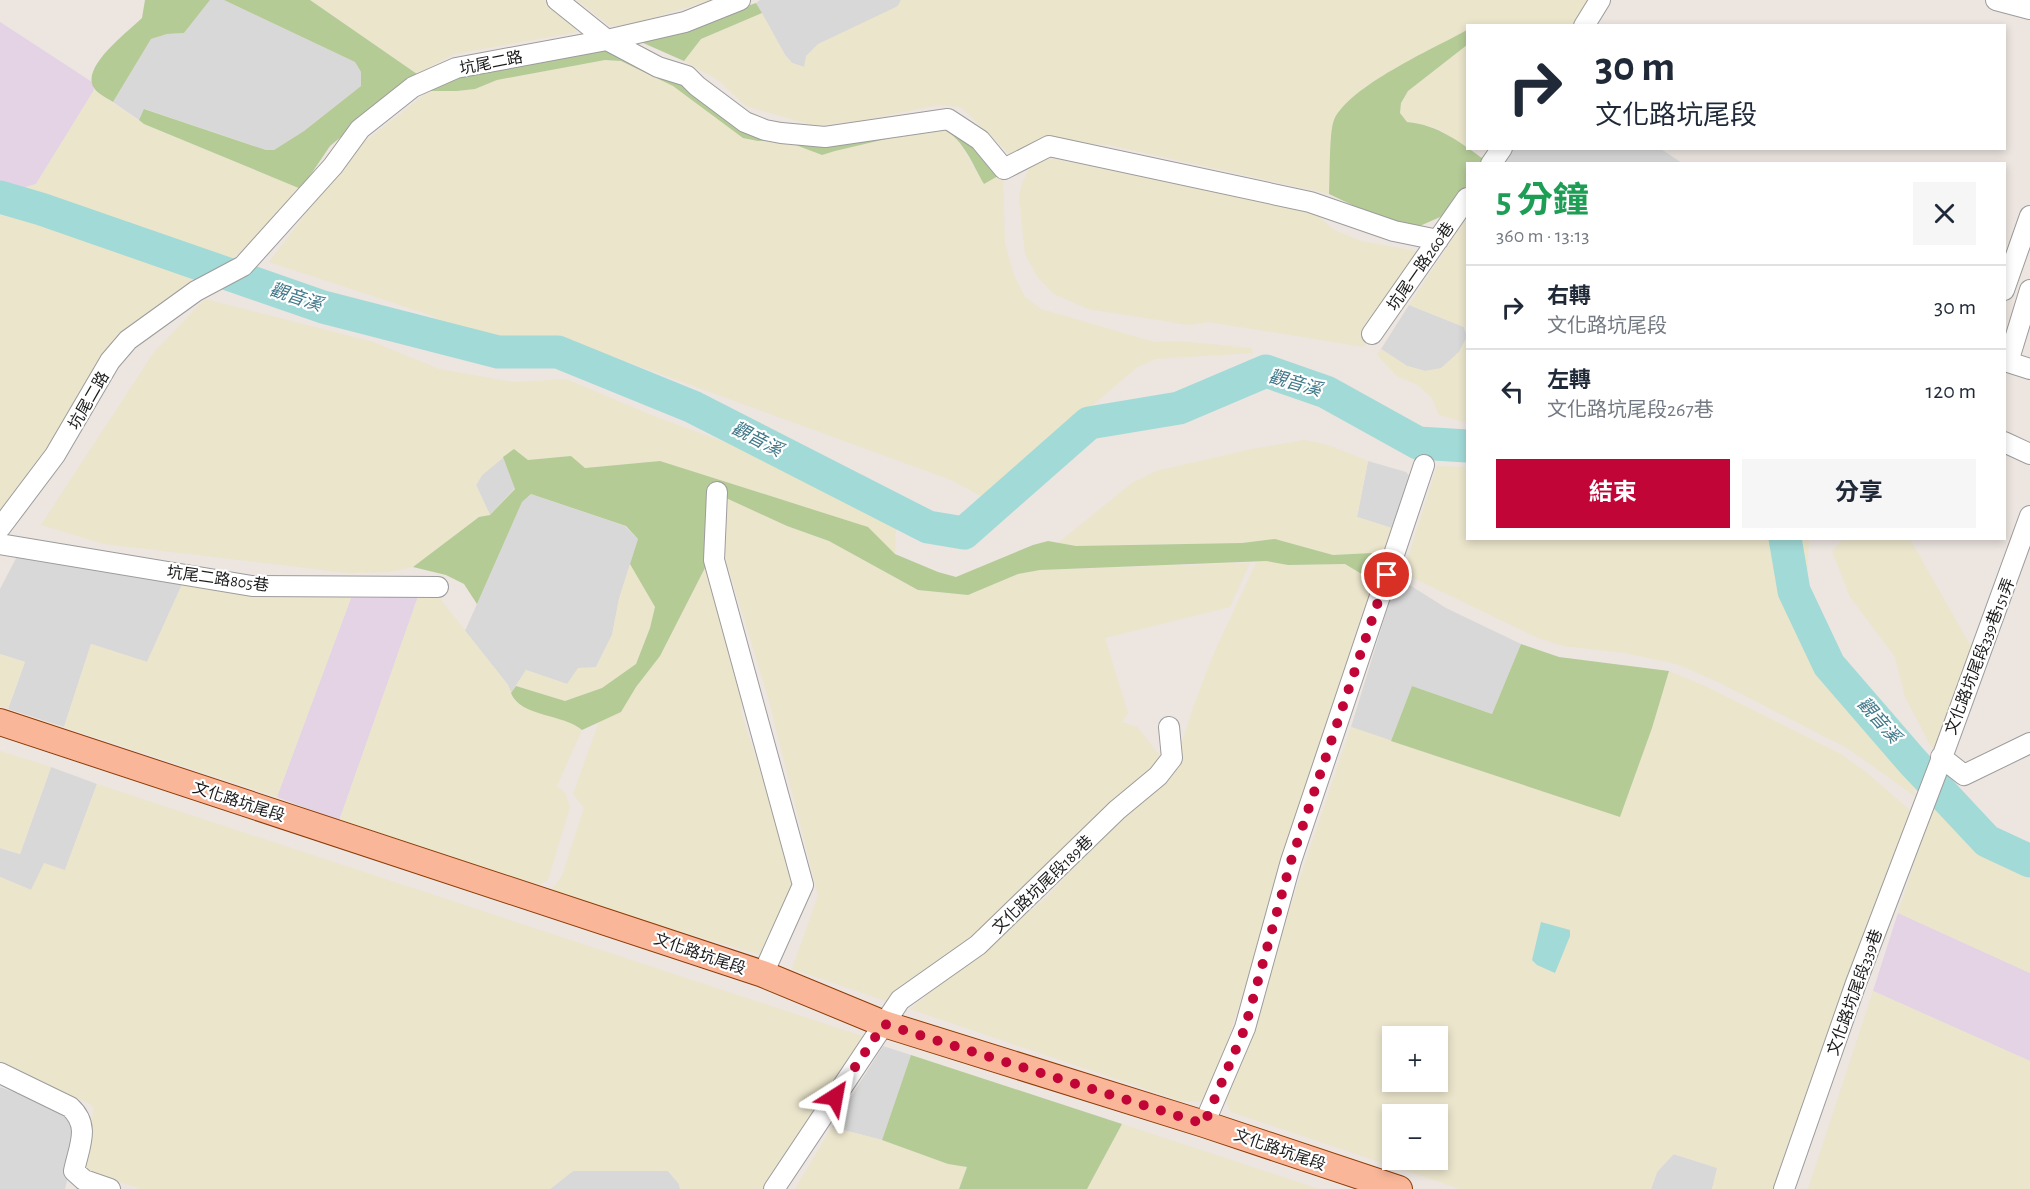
<!DOCTYPE html>
<html lang="zh-TW">
<meta charset="utf-8">
<style>
body{margin:0;font-family:"Alegreya Sans","Noto Sans TC",sans-serif;background:#f6f6f7;color:#1f2937;height:100vh;display:flex;flex-direction:column;font-size:22px;white-space:nowrap}
*{box-sizing:border-box;margin:0}
p{font-size:20px;color:#747a83}
.icon{flex:none;width:33px;height:33px;fill:none;stroke:currentColor;stroke-width:2;stroke-linecap:round;stroke-linejoin:round}
.map{position:relative;flex:1;overflow:hidden}
.side{position:absolute;left:1466px;top:162px;width:540px;height:378px;display:flex;flex-direction:column;background:#fff;border-radius:0px;box-shadow:0 3px 9px #0003}
.side>*{flex:none}
.banner{position:absolute;left:1466px;top:24px;width:540px;height:126px;border-radius:0px;box-shadow:0 3px 9px #0003;background:#fff;color:#1f2937;overflow:hidden}
.buttons{position:absolute;left:1382px;top:1026px;display:grid;gap:12px}
.buttons a{display:grid;place-items:center;width:66px;height:66px;border-radius:0px;background:#fff;box-shadow:0 3px 9px #0003;font-size:30px}
.pin{position:absolute;display:grid;place-items:center;width:51px;height:51px;color:#fff;margin:-26px;border:3px solid #fff;border-radius:50%;box-shadow:0 2px 6px #0007}
.me{position:absolute;width:66px;margin:-33px;rotate:34deg;stroke-linejoin:round;filter:drop-shadow(0 0 4px #0008)}
.turn{display:flex;align-items:center;gap:21px;height:126px;padding:0 30px;font-size:27px}
.turn .icon{width:78px;height:78px;stroke-width:2.5}
.turn b{display:block;font-size:42px;line-height:51px}
.round{display:grid;place-items:center;flex:none;width:63px;height:63px;border-radius:0px;background:#f6f6f7}
.overview{display:flex;align-items:center;justify-content:space-between;height:102px;padding:0 30px}
h1{font-size:36px;font-weight:700;line-height:45px;color:#1e9e55}
.action{display:flex;gap:12px;margin-top:auto;padding:12px 30px}
.action a{flex:1;height:69px;border-radius:0px;background:#c10537;color:#fff;font-size:24px;font-weight:700;line-height:69px;text-align:center}
.action a+a{background:#f6f6f7;color:#1f2937}
ul{padding:0;list-style:none}
li{display:flex;align-items:center;gap:18px;height:84px;padding:0 30px;border-top:2px solid #e0e1e3}
li div{flex:1}
li b{display:block;font-size:22px}
li em{font-style:normal}
.map>svg:first-child{display:block}
.residential{fill:#d9d8d8}
.industrial{fill:#e4d2e5}
.farmland{fill:#ebe5cc;fill-rule:evenodd}
.forest{fill:#b4cb96}
.water{fill:#a1dad7}
.lines{fill:none;stroke-linecap:round;stroke-linejoin:round}
.river{stroke:#a1dad7;stroke-width:33}
.minor-casing{stroke:#9c9c9c;stroke-width:22}
.major-casing{stroke:#8e3b04;stroke-width:28}
.minor{stroke:#fff;stroke-width:20}
.major{stroke:#f9b699;stroke-width:26}
.route{stroke:#c10537;stroke-width:10;stroke-dasharray:0 18}
.labels{text-anchor:middle;stroke-width:4.5;stroke-linejoin:round;paint-order:stroke}
.street-label{font-size:16px;fill:#1b1b1b;stroke:#fff}
.water-label{font-size:18px;font-style:italic;fill:#3f7889;stroke:#fff}
</style>
<div class="map">
<svg width="2030" height="1189" viewBox="0 0 2030 1189">
<rect width="100%" height="100%" fill="#ece5e0"/>
<path class="residential" d="M210,0H224L355,62L361,72V86L304,131L274,150H266L145,109L139,120L113,102L151,39L167,34L184,33Z
M760,0H901L898,6L804,67L792,63L785,55L756,3Z
M1514,148L1661,149L1682,163H1503Z
M1409,305L1464,327L1467,337L1459,352L1441,369L1425,371L1407,366L1381,349Z
M503,457L515,488L490,515L476,485L482,475Z
M1368,461L1406,472L1413,481L1395,529L1357,517Z
M531,494L625,526L638,539L619,599L612,635L596,667L567,684L526,670L511,693L508,685L465,631L522,502Z
M24,543L184,580L147,662L91,644L64,727L8,709L25,662L0,654V589Z
M1397,577L1446,608L1521,644L1492,714L1412,686L1391,741L1351,727Z
M51,767L97,784L65,870L31,890L0,877V848L20,854Z
M883,1046L911,1055L882,1140L832,1127Z
M0,1087L73,1114L79,1130L65,1189H0Z
M1673,1154L1718,1168L1712,1189H1651L1657,1172Z
M573,1171H668L679,1184L680,1189H550Z"/>
<path class="industrial" d="M0,22L92,82L94,90L36,184L20,189L0,185Z
M420,591L339,821L277,797L351,598H379Z
M1898,913L2030,973V1061L1873,991Z"/>
<path class="farmland" d="M310,0H544L571,20L577,32L454,54L417,74Z
M577,0H712L631,24L610,26Z
M901,0H1596L1578,25L1467,26V30L1366,86L1333,121L1329,194L1109,145L1064,142L1009,154L961,107L938,105L865,120L815,126L746,106L718,80L684,61L701,39L762,13L785,55L792,63L804,67L806,56L818,44L898,6Z
M1467,45V148L1440,130L1419,123L1407,122L1400,113L1401,103L1408,91Z
M605,60L621,61L673,86L694,100L821,155L835,151L937,127L946,130L957,139L984,184L998,176L1003,181L1005,244L1014,275L1025,297L1041,309L1154,342L1176,341L1251,348L1253,353L1155,359L1136,368L1009,477L1006,493L992,502L951,480L573,342L527,341L469,332L424,313L269,262L326,187L363,143L429,91H457L475,89L497,80Z
M94,90L144,124L301,189L246,248L226,265L20,189L36,184Z
M1049,158L1312,210L1334,230L1361,241L1426,253L1364,347L1209,322L1189,325L1088,309L1054,294L1038,278L1025,254L1019,197L1022,183L1031,165Z
M0,215L61,229L197,280L140,330L0,521Z
M1467,217V423L1439,415L1432,398L1418,385L1397,376L1377,355L1381,349L1407,366L1425,371L1441,368L1459,352L1467,337L1464,327L1409,305Z
M205,299L373,342L439,369L513,382L566,379L656,417L875,497L891,513L896,528L895,554L885,545L844,520L660,461L585,468L571,456L527,460L514,449L482,475L476,485L490,515L479,517L413,567L390,572L348,573L104,544L41,525L154,352Z
M1304,440L1328,445L1368,461L1357,517L1395,529L1383,557L1372,553L1333,555L1275,539L1242,543L1076,546L1058,543L1132,483L1156,471L1252,449Z
M1437,466L1467,467V538L1809,539L1807,583L1816,617L1854,675L1910,779L1916,797L1847,748L1718,682L1677,664L1625,653L1564,646L1538,638L1403,573Z
M726,497L787,526L829,541L918,590L968,595L1018,574L1040,570L1250,563L1230,607L1105,638L1128,713L1122,722L1137,727L1165,762L980,934L889,1002L792,969L818,896L768,697L723,551Z
M1843,539H1910L1973,650L1933,750L1905,697L1895,657L1850,597L1832,551Z
M709,560L744,682L741,712L795,878L772,958L549,893L562,876L584,808L573,794L599,722L621,712Z
M1266,561L1288,565L1345,564L1380,585L1207,1102L1181,1101L910,1009L1047,897L1121,815L1164,785L1171,775L1195,702L1214,653L1256,563Z
M630,564L655,607L650,628L636,664L602,688L565,701L516,686L526,670L567,684L578,668L596,667L612,635L619,599Z
M184,580L351,598L277,797L64,727L91,644L147,662Z
M420,591H434L508,685L514,699L521,706L574,723L582,730L557,786L565,793L570,807L548,880L539,885L339,821Z
M0,654L25,662L8,709L0,706Z
M1669,671L1707,687L1839,753L1866,772L1912,812L1788,1189H1712L1717,1168L1674,1154L1657,1172L1651,1189H1460L1231,1112L1225,1099L1351,727L1620,817L1652,728ZM1392,1036H1437V1082H1392ZM1392,1114H1437V1160H1392Z
M0,751L51,767L20,854L0,848Z
M97,784L868,1038L778,1189H680L679,1184L668,1171H573L550,1189H141L90,1172L82,1165L94,1108L89,1103L0,1071V877L31,890L44,863L65,870Z
M1935,796L2006,864L2030,879V973L1898,913Z
M1873,991L2030,1061V1189H1808Z
M1122,1124L1319,1189H1087Z
M832,1127L882,1140L948,1164L967,1167L959,1189H795Z"/>
<path class="forest" d="M145,0H210L184,33L167,34L151,39L113,102C107,98 98,94 94,88C80,67 129,31 142,18Z
M224,0H310L417,74L330,146L301,189L144,124L139,120L144,109L266,150H274L304,131L361,86V72L355,62Z
M756,3L762,13L701,39L684,61L641,42Z
M1467,30V45L1408,91L1401,103L1400,113L1407,122C1439,125 1459,142 1485,160L1482,163L1467,164V185L1447,214L1422,225L1403,229L1329,194C1330,179 1329,131 1334,120C1349,86 1433,49 1467,30Z
M613,46L710,99L750,127L826,138L955,123L998,176L984,184C972,164 962,134 937,127L835,151L822,155L780,139L758,141L743,138L673,86L621,61L605,60L497,80L475,89L457,91H429L456,75Z
M514,449L528,460L571,456L585,468L660,461L868,527L895,554L938,572L956,577L1033,545L1048,541L1076,546L1242,543L1275,539L1333,555L1372,553L1383,557L1380,585L1345,564L1288,565L1266,561L1040,570L1018,574L968,595L918,590L829,541L787,526L726,498L709,560L660,656L636,687L621,712L582,730C564,714 520,717 511,693L516,686L565,701L602,688L636,664L650,628L655,607L630,564L638,539L626,526L531,494L522,502L477,604L464,584L446,575L413,567L479,517L490,515L515,489L503,457Z
M1521,644L1559,657L1669,671L1652,728L1620,817L1391,741L1412,686L1492,714Z
M911,1055L1122,1124L1087,1189H959L967,1167L948,1164L882,1140Z"/>
<path class="water" d="M1541,922L1570,930V936L1555,973L1537,965L1532,960Z"/>
<g class="lines">
<path class="river" d="M0,197L41,209L323,307L498,352H558L693,407L928,527L964,533L1089,423L1179,408L1266,371L1326,392L1418,443L1467,446
M1785,538L1794,591L1829,665L1912,761L1987,841L2030,861"/>
<defs>
<path id="minor" d="M557,0L607,40L658,67L687,76L697,86L745,122L765,130L781,133L825,137L948,119L980,140L1004,169L1049,146L1310,202L1394,231L1438,240
M1996,0L2030,9
M1584,26L1600,0
M1491,164L1502,148
M2004,290L2030,216
M2030,290L2008,362L2030,369
M1372,334L1467,198
M2004,442L2030,454
M717,492L714,560L803,885L763,974
M0,528L55,455L110,361L128,340L196,291L243,266L333,166L360,129L413,87L456,68L607,40L685,22L740,0
M0,544L252,586L438,587
M1941,757L1964,775L2030,743
M0,1073L70,1107C91,1126 79,1146 74,1171L84,1180L110,1189
M1204,1124L1245,1028L1291,861L1424,465
M774,1189L900,1000L978,945L1117,810L1158,776L1172,758L1169,727
M1784,1189L1856,983L1940,763L2030,516"/>
<path id="major" d="M0,722L763,974L884,1024L1204,1124L1399,1189"/>
</defs>
<use href="#minor" class="minor-casing"/>
<use href="#major" class="major-casing"/>
<use href="#minor" class="minor"/>
<use href="#major" class="major"/>
</g>
<g class="lines">
<path class="route" d="M835,1097L884,1024L1204,1124L1245,1028L1291,861L1387,575"/>
</g>
<g class="labels">
<g class="street-label">
<text transform="translate(491 62) rotate(-11)" y="6">坑尾二路</text>
<text transform="translate(1420 266) rotate(-55)" y="6">坑尾一路260巷</text>
<text transform="translate(88 400) rotate(-60)" y="6">坑尾二路</text>
<text transform="translate(218 578) rotate(8)" y="6">坑尾二路805巷</text>
<text transform="translate(1979 656) rotate(-69)" y="6">文化路坑尾段339巷151弄</text>
<text transform="translate(239 801) rotate(18)" y="6">文化路坑尾段</text>
<text transform="translate(1042 884) rotate(-44)" y="6">文化路坑尾段189巷</text>
<text transform="translate(700 953) rotate(19)" y="6">文化路坑尾段</text>
<text transform="translate(1854 992) rotate(-70)" y="6">文化路坑尾段339巷</text>
<text transform="translate(1280 1149) rotate(19)" y="6">文化路坑尾段</text>
</g>
<g class="water-label">
<text transform="translate(296 297) rotate(18)" y="6">觀音溪</text>
<text transform="translate(1295 383) rotate(16)" y="6">觀音溪</text>
<text transform="translate(757 439) rotate(27)" y="6">觀音溪</text>
<text transform="translate(1879 720) rotate(48)" y="6">觀音溪</text>
</g>
</g>
</svg>
<div class="buttons">
<a>+</a>
<a>−</a>
</div>
<div class="pin" style="left:1387px;top:575px;background:#d93025"><svg class="icon" aria-label="arrive" viewBox="0 0 24 24"><path d="M6 21V4h12l-3 4 3 4H6"/></svg></div>
<svg class="me" style="left:835px;top:1097px" viewBox="-20 -20 40 40"><path d="M0-17L14 15 0 8-14 15z" fill="#c10537" stroke="#fff" stroke-width="4"/></svg>
<div class="banner">
<div class="turn"><svg class="icon" aria-label="right" viewBox="0 0 24 24"><path d="M7 20v-9h11M14 6l5 5-5 5"/></svg><div><b>30 m</b>文化路坑尾段</div></div>
</div>
<section class="side">
<div class="overview"><div><h1>5 分鐘</h1><p>360 m · 13:13</p></div><a class="round"><svg class="icon" aria-label="close" viewBox="0 0 24 24"><path d="M6 6l12 12M18 6L6 18"/></svg></a></div>
<ul>
<li><svg class="icon" aria-label="right" viewBox="0 0 24 24"><path d="M7 20v-9h11M14 6l5 5-5 5"/></svg><div><b>右轉</b><p>文化路坑尾段</p></div><em>30 m</em></li>
<li><svg class="icon" aria-label="left" viewBox="0 0 24 24"><path d="M17 20v-9H6M10 6l-5 5 5 5"/></svg><div><b>左轉</b><p>文化路坑尾段267巷</p></div><em>120 m</em></li>
</ul>
<div class="action"><a>結束</a><a>分享</a></div>
</section>
</div>
